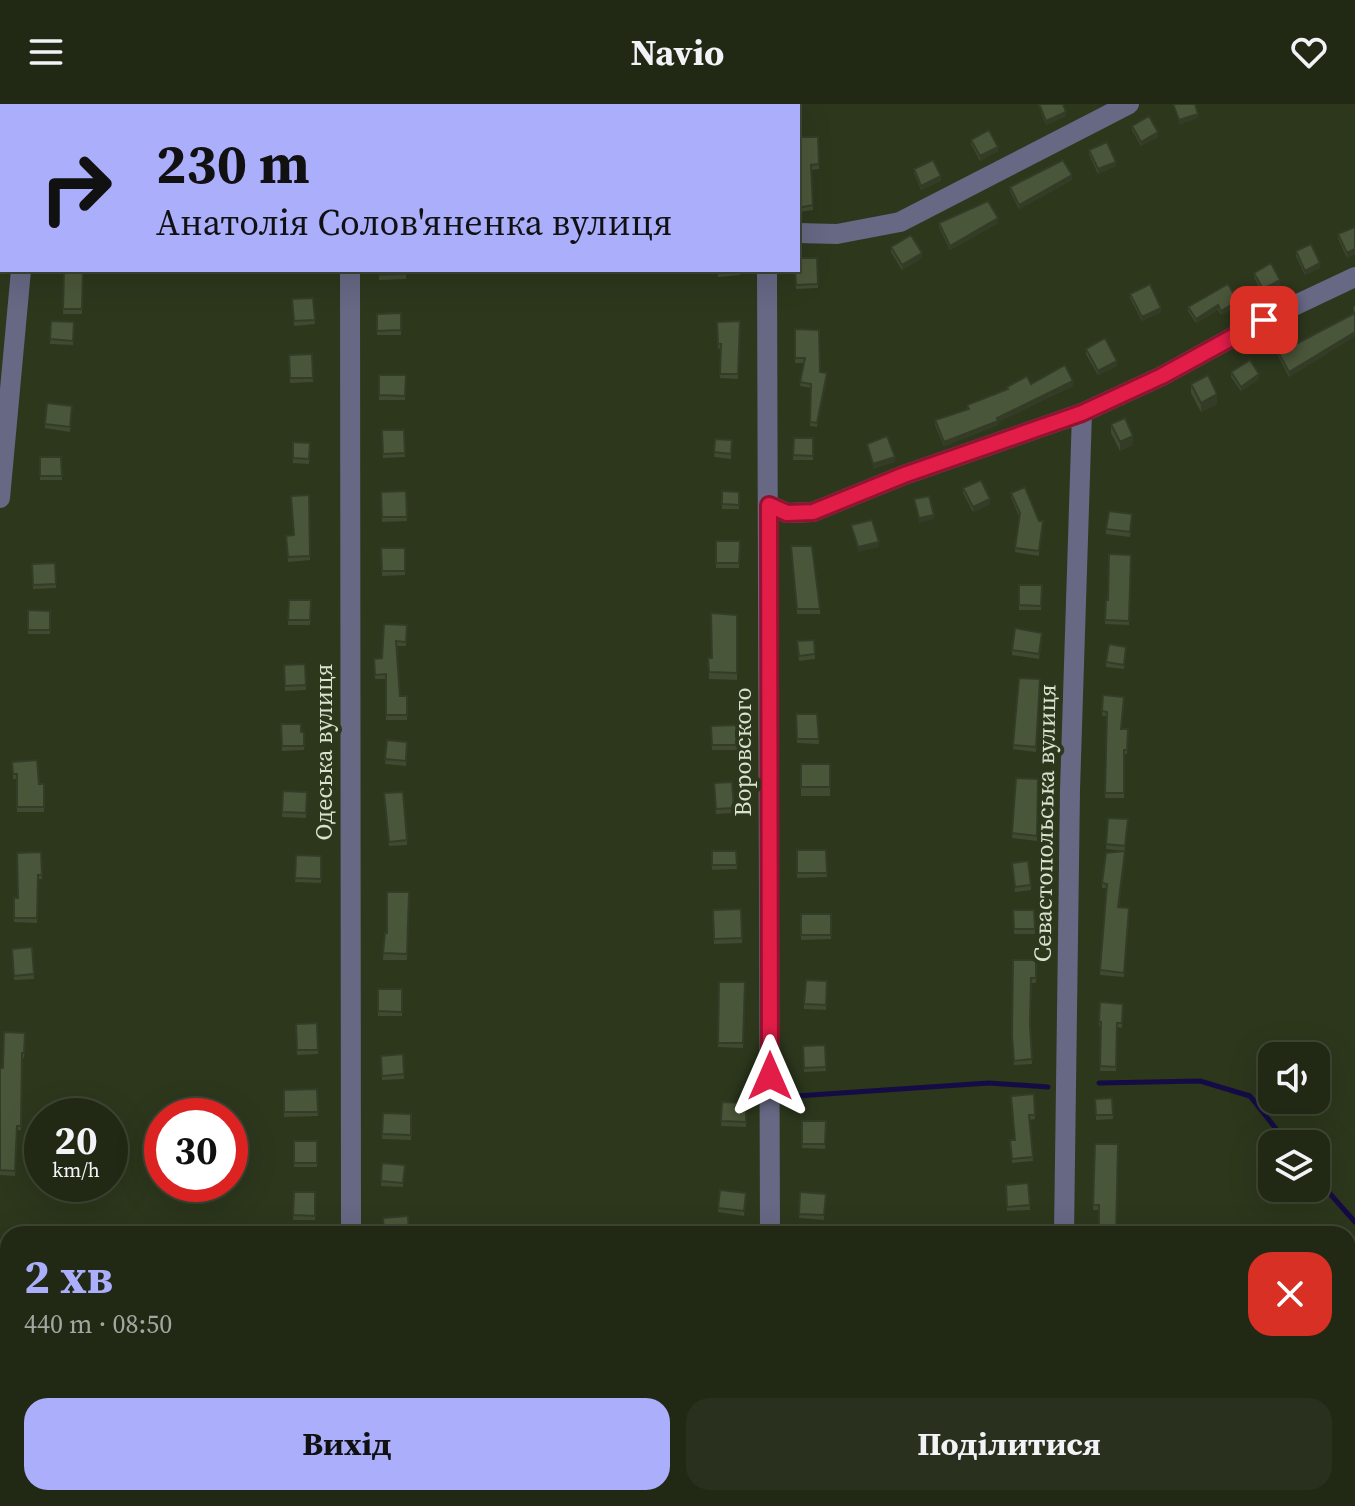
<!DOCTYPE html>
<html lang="uk">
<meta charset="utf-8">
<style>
body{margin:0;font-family:"Source Serif 4",serif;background:#29311e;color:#f1f3f6;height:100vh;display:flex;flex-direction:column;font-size:30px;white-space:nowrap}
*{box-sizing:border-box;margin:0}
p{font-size:26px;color:#a2a6a0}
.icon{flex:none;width:44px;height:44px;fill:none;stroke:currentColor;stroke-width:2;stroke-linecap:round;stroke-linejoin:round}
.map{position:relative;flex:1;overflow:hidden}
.sheet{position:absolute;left:0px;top:1122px;width:1356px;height:280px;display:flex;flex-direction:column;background:#212915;border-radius:24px 24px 0 0;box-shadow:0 8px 32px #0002,0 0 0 2px #3e4534}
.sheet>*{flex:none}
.banner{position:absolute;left:0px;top:0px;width:800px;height:168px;box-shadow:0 8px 32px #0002,0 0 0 2px #3e4534;background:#abaffb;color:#111;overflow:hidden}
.controls{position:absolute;left:1258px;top:938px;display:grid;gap:16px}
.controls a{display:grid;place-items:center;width:72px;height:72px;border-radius:16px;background:#212915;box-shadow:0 8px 32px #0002,0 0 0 2px #3e4534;font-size:40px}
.speed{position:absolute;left:24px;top:994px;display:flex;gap:16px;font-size:40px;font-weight:700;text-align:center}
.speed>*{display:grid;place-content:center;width:104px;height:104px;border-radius:50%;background:#212915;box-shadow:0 8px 32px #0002,0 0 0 2px #3e4534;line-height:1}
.speed small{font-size:20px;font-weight:400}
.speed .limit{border:12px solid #d22;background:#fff;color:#111}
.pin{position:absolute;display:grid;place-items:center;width:68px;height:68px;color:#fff;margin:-34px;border-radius:16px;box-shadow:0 4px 12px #0006}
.me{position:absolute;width:88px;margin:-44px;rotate:0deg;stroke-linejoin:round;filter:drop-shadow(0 0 6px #0008)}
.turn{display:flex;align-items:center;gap:28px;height:168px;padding:0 24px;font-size:36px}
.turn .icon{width:104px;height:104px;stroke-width:2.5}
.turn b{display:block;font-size:56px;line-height:68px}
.round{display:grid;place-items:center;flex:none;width:84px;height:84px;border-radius:24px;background:#29311e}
.overview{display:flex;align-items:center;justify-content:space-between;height:136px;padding:0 24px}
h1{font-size:48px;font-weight:700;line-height:60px;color:#abaffb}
.button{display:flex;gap:16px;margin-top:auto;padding:16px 24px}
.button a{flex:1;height:92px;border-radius:24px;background:#abaffb;color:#111;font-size:32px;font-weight:700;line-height:92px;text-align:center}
.button a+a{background:#29311e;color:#f1f3f6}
header{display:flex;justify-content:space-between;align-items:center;height:104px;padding:0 24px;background:#212915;font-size:36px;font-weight:700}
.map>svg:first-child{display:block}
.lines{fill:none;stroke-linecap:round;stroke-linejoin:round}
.stream{stroke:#150c45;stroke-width:5}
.minor{stroke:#666884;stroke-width:20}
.wall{fill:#404a31}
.shaded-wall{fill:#343c28}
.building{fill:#4a5639;stroke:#343c28;stroke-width:2}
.route-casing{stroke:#92132f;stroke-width:20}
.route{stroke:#e11d48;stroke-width:14}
.labels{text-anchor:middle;stroke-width:8;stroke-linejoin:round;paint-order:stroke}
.street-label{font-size:24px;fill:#dae1d0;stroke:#2c371c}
</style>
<header><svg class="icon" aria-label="menu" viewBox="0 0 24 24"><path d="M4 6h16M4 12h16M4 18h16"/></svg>Navio<svg class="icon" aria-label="heart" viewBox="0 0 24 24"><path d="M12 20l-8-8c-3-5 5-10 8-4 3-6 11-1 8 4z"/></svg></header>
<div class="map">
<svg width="1355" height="1402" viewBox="0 0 1355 1402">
<rect width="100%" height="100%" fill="#2c371c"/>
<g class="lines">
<path class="stream" d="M1099,979L1200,977L1250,992L1288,1040
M796,992L989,979L1048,983
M1316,1074L1355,1118"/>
<path class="minor" d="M754,0V2
M302,2L383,0
M0,8H2
M798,129L837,130L900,118L1129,0
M350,166L351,1130
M767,166L770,1130
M0,394L21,166
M769,401L787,409L813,408L904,371L1082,309L1162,272L1264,216L1355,173
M1064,1130L1070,686L1082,309
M1348,1370L1355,1367
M351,1394V1402
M771,1394V1402
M1061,1402V1394
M1298,1402L1308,1394"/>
</g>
<path class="wall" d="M1038,0H1063L1066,12L1046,21Z
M1132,22L1158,33L1141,42L1132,26Z
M798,33H818L819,65L811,66L813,106L798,108Z
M971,36L998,47L980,57L971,40Z
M1089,46L1116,62L1098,70L1089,50Z
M914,65L941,77L921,86L914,69Z
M1072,76L1019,105L1010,87V83Z
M939,119H998L950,146L939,123Z
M1355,123V150L1347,154L1338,134V130Z
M891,143L922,154L902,166L891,148Z
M1296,147L1320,164L1305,171L1296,152Z
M817,154L818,184L796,185L795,166Z
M64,166H83L82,210H63Z
M379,166H406V175L379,176Z
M718,166H740V171L718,173Z
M1254,169L1280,181L1263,190L1254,173Z
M1130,190L1161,208L1142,217L1130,194Z
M313,194L315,220L294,222L292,195Z
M1238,202L1221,211L1218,206L1196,219L1188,207V203Z
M1355,202V232L1289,273L1277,250V246L1298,239L1354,209L1353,203Z
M401,209V231H377V210Z
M51,217L74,218L73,241L50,240Z
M740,217L738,275L720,274L721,244L718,245L717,218Z
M795,225L820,268L827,274L817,323L810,322L811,284L800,282L804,259H795Z
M1086,245L1117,262L1098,271L1086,250Z
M312,250L313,278L290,279L289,251Z
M1231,268L1259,275L1241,287L1231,273Z
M379,271H406L405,296H379Z
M1031,280L1073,282L998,318V321L944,342L935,321V316L967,306V301L1007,286V283Z
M1191,280L1217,300L1201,308L1191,289Z
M72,302L70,328L45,324V320Z
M1111,320L1133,341L1120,347L1111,329Z
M382,326H404L405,353L383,354Z
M794,334H813V356H793Z
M715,335L732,336L731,355L714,353Z
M293,338L310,339L309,360L293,359Z
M40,353H61L62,376H40Z
M963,384L990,400L973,408L963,389Z
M406,387L407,417L382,418L381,388Z
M722,387L739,388V405H722Z
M1011,389L1039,417V452L1015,448L1019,412L1011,393Z
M309,391L310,456L288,458L286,432L293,431Z
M1132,414L1130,433L1106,430V425Z
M716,437H740L739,464H716Z
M381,444H405V471L382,472Z
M791,446L820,505V510H797Z
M1131,451L1129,521L1105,520L1106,496H1108Z
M32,460L56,480V484L33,485Z
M1019,481H1042L1041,506H1019Z
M289,496H311L310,521H288Z
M28,506L50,507V530H28Z
M737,511V576L709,575L708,554H711Z
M407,521L406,542H397L400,592H407V616H386V575H375L374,555L382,554Z
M1042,534L1039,555L1012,551V546Z
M814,536L815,555L799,557L797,541Z
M1126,548L1124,565L1106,563V558Z
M305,560L306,586L285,587L284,561Z
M1019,574L1040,575L1036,648L1013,645Z
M1103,591L1121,625H1128L1127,650H1124V694H1105L1107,612H1102Z
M796,610H817L819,640L797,639Z
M281,620L304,628V646L282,647Z
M737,621L739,646H712L711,622Z
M387,636L407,638L406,662L385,660Z
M12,658L39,680H44V708H17V675H13Z
M801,660H830V692H801Z
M1016,674L1038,675L1037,737L1012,734Z
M732,678L734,709L716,710L714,679Z
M283,687L307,688L306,714L282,713Z
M384,694L407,736V741L389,742Z
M1108,714L1128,715L1119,803L1129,804L1124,873L1100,871L1106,784H1102V779L1123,747L1106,745Z
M797,746H826L827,773L797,774Z
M712,747H736L737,765L712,766Z
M41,748L42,775H38L37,819L14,818V794H18Z
M296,751L321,752V779L295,778Z
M1012,764L1031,781V786L1015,788Z
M409,788L407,856H383L385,829H387Z
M741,805L742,839L714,840L713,806Z
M1013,806H1034L1035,830H1014Z
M801,810H831V835L801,836Z
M32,843L34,875L14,876L12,845Z
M1036,856V879H1031L1030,922L1032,960L1014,961L1012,936Z
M827,877L826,906L804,905V900Z
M719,878H745L743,944L718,943Z
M378,885H402V912H378Z
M1123,900L1122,924L1117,923L1116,967H1100L1101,922H1099V918Z
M317,919L318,950L297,951L296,920Z
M25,929L24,954H22L21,1026H17L15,1072L0,1071V964H3Z
M825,941L826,967L804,968L803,942Z
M403,950L404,975L382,976L381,952Z
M317,985L318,1012L284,1013V986Z
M1034,990L1035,1015L1029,1016L1033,1057L1012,1059L1010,1036H1015Z
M1112,994L1113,1015L1096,1016L1095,995Z
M722,998L746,999V1023L721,1022Z
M383,1009L411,1010V1036L382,1035Z
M802,1017H826L825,1045L802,1044Z
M294,1037H317V1063H294Z
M1095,1040H1118L1116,1130H1099V1106H1093Z
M382,1059L405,1061L403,1083L381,1082Z
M1028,1079L1030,1106L1007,1107L1006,1081Z
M294,1088H315V1116H293Z
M800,1088L826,1090L824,1116L799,1114Z
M746,1094L744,1112L718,1108V1104Z"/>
<path class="shaded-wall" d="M1066,8V12L1046,21V17Z
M1198,10V14L1179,21V16Z
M1158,28V33L1141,42V38Z
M998,43V47L980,57V52Z
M1116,58V62L1098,70V65Z
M1072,71V76L1019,105V101Z
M941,72V77L921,86V82Z
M998,114V119L950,146V142Z
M1355,145V150L1347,154V149Z
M922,149V154L902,166V161Z
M1320,159V164L1305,171V167Z
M1280,176V181L1263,190V185Z
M1238,197V202L1221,211V207Z
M1218,201V206L1196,219V215Z
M1161,204V208L1142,217V213Z
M1355,228V232L1289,273V268Z
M1117,257V262L1098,271V267Z
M1259,270V275L1241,287V283Z
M1073,277V282L998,318V321L944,342V338Z
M1217,290V300L1201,308V299Z
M1133,332V341L1120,347V338Z
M895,353V358L873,365V360Z
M990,395V400L973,408V403Z
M934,411V415L919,419V414Z
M879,438V443L858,448V443Z"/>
<path class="building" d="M1039,0H1063L1066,8L1046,17Z
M1173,0H1195L1198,10L1179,16Z
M1149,12L1158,28L1141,38L1132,22Z
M989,26L998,43L980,52L971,36Z
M798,33H818L819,60L811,61L813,101L798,104Z
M1107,38L1116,58L1098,65L1089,46Z
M933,56L941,72L921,82L914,65Z
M1063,56L1072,71L1019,101L1010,83Z
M988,97L998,114L950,142L939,119Z
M1355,123V145L1347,149L1338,130Z
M911,131L922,149L902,161L891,143Z
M1311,140L1320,159L1305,167L1296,147Z
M798,154H817L818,180L796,181L795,166H798Z
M1271,159L1280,176L1263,185L1254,169Z
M64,166H83L82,205H63Z
M379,166H406V170L379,171Z
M718,166H740L718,168Z
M1150,180L1161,204L1142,213L1130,190Z
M1228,180L1238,197L1221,207L1218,201L1196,215L1188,203Z
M313,194L315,216L294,217L292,195Z
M401,209V226L377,227V210Z
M1355,209V228L1289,268L1277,246L1295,235L1298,239Z
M51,217L74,218L73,237L50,235Z
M740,217L738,270H720L721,240H718L717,218Z
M795,225L819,226L820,268L827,269L817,319L810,318L811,280L800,278L805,254H795Z
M1105,234L1117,257L1098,267L1086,245Z
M312,250L313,274H290L289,251Z
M1250,256L1259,270L1241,283L1231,268Z
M1065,261L1073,277L997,314L998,317L944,338L935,316L969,305L967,301L1008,285L1007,283L1027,272L1031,280Z
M379,271H406L405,292L379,291Z
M1208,271L1217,290L1201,299L1191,280Z
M47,299L72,302L70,323L45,320Z
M1125,314L1133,332L1120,338L1111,320Z
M382,326H404L405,349L383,350Z
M887,332L895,353L873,360L867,340Z
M794,334H813V352L793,351Z
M715,335L732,336L731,350L714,348Z
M293,338L310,339L309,355L293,354Z
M40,353H61L62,372H40Z
M981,376L990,395L973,403L963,384Z
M1025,383L1039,417H1043L1039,447L1015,444L1020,409L1011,389Z
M406,387L407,413H382L381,388Z
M722,387L739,388V401L722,400Z
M309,391L310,452L288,453L286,432L294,431L291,392Z
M929,392L934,411L919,414L914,395Z
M1109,407L1132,410L1130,428L1106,425Z
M872,416L879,438L858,443L851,421Z
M716,437H740L739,459H716Z
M791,442H812L820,505H797Z
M381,444H405V467H382Z
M1109,450L1131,451L1129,517L1105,516L1106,496H1108Z
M55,459L56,480L33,481L32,460Z
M1019,481H1042L1041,502L1019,501Z
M289,496H311L310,516H288Z
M28,506L50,507V526H28Z
M711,509L737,511V569L709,568L708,554H712Z
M384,520L407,521L406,538L396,537L400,592H407V611H386V570L375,571L374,555L382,554Z
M1015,524L1042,529L1039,550L1012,546Z
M814,536L815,550L799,552L797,537Z
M1109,540L1126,543L1124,561L1106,558Z
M305,560L306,581L285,582L284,561Z
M1019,574L1040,575L1036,643L1013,641Z
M1103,591L1124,593L1121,625H1128L1127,646H1124V689H1105L1107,608L1102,607Z
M796,610H817L819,635H797Z
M281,620H301V628H304V642H282Z
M737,621L739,641H712L711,622Z
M387,636L407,638L406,657L385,655Z
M37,656L39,680H44V703H17V670H13L12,658Z
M801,660H830V683H801Z
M1016,674L1038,675L1037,732L1012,729Z
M732,678L734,704L716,705L714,679Z
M283,687L307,688L306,709L282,708Z
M403,688L407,736L389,738L384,689Z
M1108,714L1128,715L1125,742L1106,740Z
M797,746H826L827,769H797Z
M712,747H736L737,761H712Z
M1125,747L1118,803L1129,804L1124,869L1100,866L1107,780L1102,779L1106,749Z
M41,748L42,771H38L37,814H14V794H18L17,749Z
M296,751L321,752V775L295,774Z
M1028,757L1031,781L1015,783L1012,759Z
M387,788H409L407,850L383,849L385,829H387Z
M741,805L742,834L714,835L713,806Z
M1013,806H1034L1035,825H1014Z
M801,810H831V831H801Z
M32,843L34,870L14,872L12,845Z
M1013,856H1036V874H1031L1030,920L1032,955L1014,957L1012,932Z
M806,876L827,877L826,901L804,900Z
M719,878H745L743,939H718Z
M378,885H402V908L378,907Z
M1100,898L1123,900L1122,919H1117L1116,963L1100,962L1101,918H1099Z
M317,919L318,946H297L296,920Z
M4,928L25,929L24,949H22L21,1022H17L15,1067L0,1066V964H3Z
M825,941L826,963L804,964L803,942Z
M403,950L404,970L382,972L381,952Z
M317,985L318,1008H284V986Z
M1034,990L1035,1011H1029L1033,1053L1012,1055L1010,1036H1015L1011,992Z
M1112,994L1113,1011H1096L1095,995Z
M722,998L746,999V1018L721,1017Z
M383,1009L411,1010V1031L382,1030Z
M802,1017H826L825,1040H802Z
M294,1037H317V1059H294Z
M1095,1040H1118L1116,1129L1099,1128V1101H1093Z
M382,1059L405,1061L403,1079L381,1077Z
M1028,1079L1030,1101L1007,1103L1006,1081Z
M720,1086L746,1089L744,1107L718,1104Z
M294,1088H315V1112L293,1111Z
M800,1088L826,1090L824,1111L799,1110Z
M408,1112L409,1130H384L383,1114Z
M0,1159H7L5,1180H0Z
M0,1321H1L2,1344H0Z
M1355,1387V1401L1350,1399Z
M306,1394H316L317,1402H294L293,1395Z
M803,1394H825V1402H802Z
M1008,1394H1028L1029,1402H1008Z"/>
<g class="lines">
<defs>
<path id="route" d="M770,972L769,401L787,409L813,408L904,371L1082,309L1162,272L1264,216"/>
</defs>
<use href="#route" class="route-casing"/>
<use href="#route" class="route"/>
</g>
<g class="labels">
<g class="street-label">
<text transform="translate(324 648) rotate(-90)" y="8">Одеська вулиця</text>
<text transform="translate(743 648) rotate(-90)" y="8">Воровского</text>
<text transform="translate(1045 719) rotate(-89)" y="8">Севастопольська вулиця</text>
</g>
</g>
</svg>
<div class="controls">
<a><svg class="icon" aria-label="sound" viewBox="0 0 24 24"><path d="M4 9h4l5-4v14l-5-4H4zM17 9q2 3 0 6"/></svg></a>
<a><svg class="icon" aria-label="layers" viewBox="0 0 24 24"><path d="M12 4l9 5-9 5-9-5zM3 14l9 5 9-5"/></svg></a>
</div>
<div class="speed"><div>20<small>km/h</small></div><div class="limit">30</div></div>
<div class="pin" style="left:1264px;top:216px;background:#d93025"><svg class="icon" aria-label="arrive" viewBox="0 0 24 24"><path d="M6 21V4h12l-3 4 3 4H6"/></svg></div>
<svg class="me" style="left:770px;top:972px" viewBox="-20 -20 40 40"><path d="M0-17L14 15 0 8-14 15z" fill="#e11d48" stroke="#fff" stroke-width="4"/></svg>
<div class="banner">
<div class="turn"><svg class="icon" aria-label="right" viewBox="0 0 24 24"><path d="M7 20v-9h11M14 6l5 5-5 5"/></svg><div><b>230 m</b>Анатолія Солов'яненка вулиця</div></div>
</div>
<section class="sheet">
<div class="overview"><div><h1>2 хв</h1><p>440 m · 08:50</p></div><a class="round" style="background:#d93025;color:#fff"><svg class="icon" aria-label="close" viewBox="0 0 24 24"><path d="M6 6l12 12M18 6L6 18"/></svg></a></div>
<div class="button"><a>Вихід</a><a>Поділитися</a></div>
</section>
</div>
